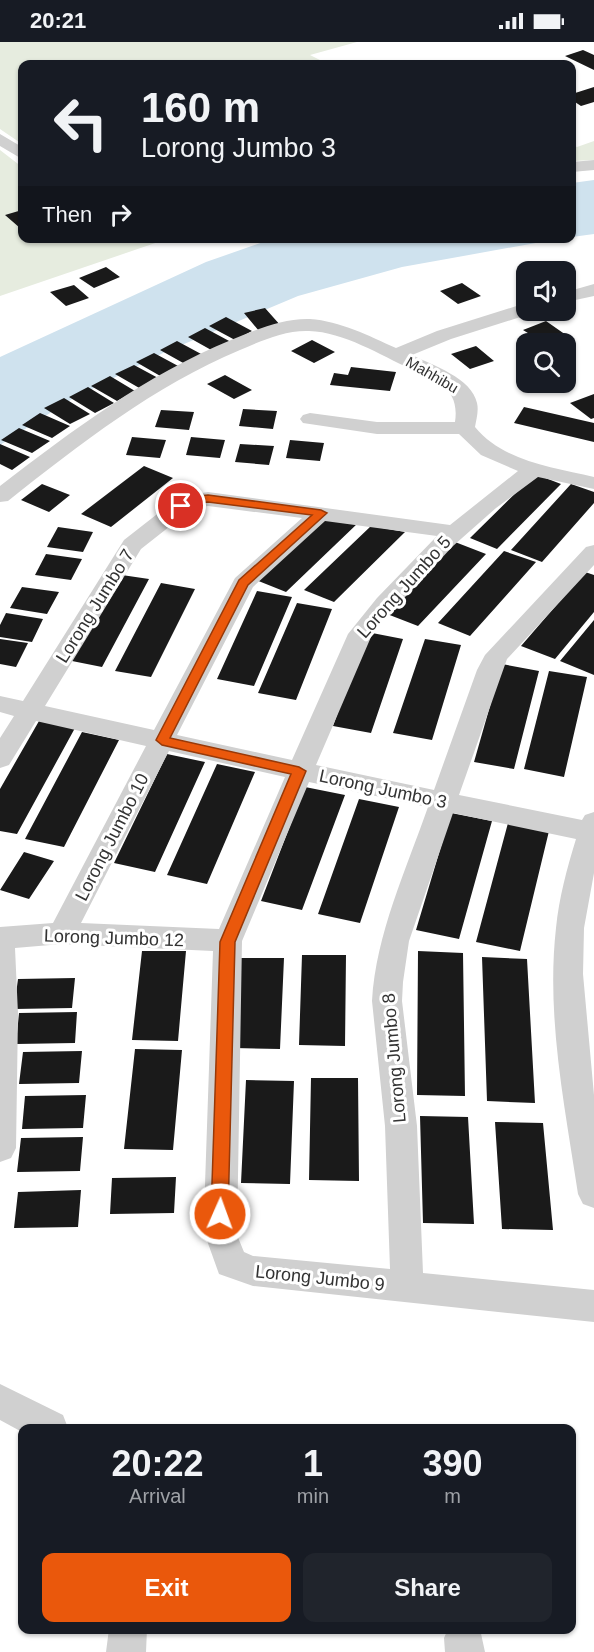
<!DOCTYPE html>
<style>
body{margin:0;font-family:Arial,sans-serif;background:#20242c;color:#f1f3f6;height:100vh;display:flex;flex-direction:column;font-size:22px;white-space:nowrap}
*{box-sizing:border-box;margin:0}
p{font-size:20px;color:#9ea1a6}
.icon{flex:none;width:33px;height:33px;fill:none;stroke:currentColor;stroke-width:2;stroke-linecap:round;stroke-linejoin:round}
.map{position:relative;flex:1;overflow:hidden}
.side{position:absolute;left:18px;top:1382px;width:558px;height:210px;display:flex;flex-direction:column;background:#171b24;border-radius:12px;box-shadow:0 2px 4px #0004}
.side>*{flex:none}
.hud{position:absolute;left:18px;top:18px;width:558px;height:183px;border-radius:12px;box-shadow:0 2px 4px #0004;background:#171b24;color:#f1f3f6;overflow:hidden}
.tools{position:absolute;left:516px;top:219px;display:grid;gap:12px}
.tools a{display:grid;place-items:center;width:60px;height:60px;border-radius:12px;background:#171b24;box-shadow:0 2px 4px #0004;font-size:30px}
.pin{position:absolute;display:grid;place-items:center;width:51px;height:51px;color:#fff;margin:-26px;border:3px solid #fff;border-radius:50%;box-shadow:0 2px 6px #0007}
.me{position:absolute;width:66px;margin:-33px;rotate:2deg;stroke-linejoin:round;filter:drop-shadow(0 0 4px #0008)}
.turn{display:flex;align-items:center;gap:21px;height:126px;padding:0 24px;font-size:27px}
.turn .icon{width:78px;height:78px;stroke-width:2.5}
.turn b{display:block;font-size:42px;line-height:51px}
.then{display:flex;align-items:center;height:57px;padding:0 24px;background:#0003;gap:12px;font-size:22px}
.eta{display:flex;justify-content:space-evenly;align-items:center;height:102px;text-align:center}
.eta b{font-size:36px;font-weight:700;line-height:42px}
.cta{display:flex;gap:12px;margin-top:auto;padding:12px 24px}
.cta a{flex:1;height:69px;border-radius:12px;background:#ea580c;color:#fff;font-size:24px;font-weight:700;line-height:69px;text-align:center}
.cta a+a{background:#20242c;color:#f1f3f6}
.status{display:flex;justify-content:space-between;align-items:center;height:42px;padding:0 30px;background:#171b24;direction:ltr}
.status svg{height:16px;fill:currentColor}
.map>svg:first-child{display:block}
.green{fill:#e6ecdf}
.water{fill:#cfe2ee}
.building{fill:#1a1a1a}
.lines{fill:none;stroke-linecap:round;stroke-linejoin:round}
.street{fill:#d0d0d0;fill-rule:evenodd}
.route{fill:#ea580c;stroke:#983908;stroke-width:1.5}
.labels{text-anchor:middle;stroke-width:6;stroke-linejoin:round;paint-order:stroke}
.far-street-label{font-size:15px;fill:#333;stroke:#fff}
.street-label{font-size:18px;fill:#333;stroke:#fff}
</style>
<div class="status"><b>20:21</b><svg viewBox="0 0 49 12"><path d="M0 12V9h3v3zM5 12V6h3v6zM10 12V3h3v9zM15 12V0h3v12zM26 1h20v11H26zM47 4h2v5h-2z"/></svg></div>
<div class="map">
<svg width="594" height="1610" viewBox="0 0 594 1610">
<rect width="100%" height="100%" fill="#fff"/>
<path class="green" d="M0,0H357L310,13L328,22H22V102L0,87Z
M594,99V118L572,119V103L577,105Z
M0,108L22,125V196L167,197L0,254Z"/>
<path class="water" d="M594,138V192L572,195V141Z
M272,197H558L402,225L298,254L165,310L72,357L0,403V315L206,220Z"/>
<path class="building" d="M583,8L594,13V28L565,14Z
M594,45V60L581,64L572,58V52Z
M22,168V185L20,186L5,173Z
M106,225L120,235L94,246L79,236Z
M462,241L481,254L458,262L440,249Z
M74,243L89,256L66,264L50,250Z
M265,266L281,284L259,289L244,271Z
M226,275L252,289L235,298L209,284Z
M546,279L566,293L544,301L523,288Z
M205,286L231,300L213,309L188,295Z
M312,298L335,310L314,321L291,309Z
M177,299L203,313L185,322L160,308Z
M476,304L494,319L470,327L451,312Z
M154,311L180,325L162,335L136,320Z
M134,323L160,337L141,347L115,332Z
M351,325L396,330L390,349L330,343L334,331L348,333Z
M225,333L252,348L234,357L207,342Z
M110,334L135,349L117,359L91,344Z
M88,345L114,361L95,371L69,355Z
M594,352V376L591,377L570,361Z
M64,356L90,372L70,382L44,366Z
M524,365L594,381V400L514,381Z
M243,367L277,369L273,387L239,384Z
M161,368L194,370L189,388L155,385Z
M40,371L70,384L52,396L22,383Z
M19,386L50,399L32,411L1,398Z
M132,395L166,398L160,416L126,413Z
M191,395L225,398L220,416L186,413Z
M290,398L324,401L320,419L286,416Z
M0,402L30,415L12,428L0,422Z
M240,402L274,404L269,423L235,420Z
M144,424L173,436L111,485L81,472Z
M535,432L561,442L497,507L470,496Z
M42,442L70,453L49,470L21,458Z
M571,442L594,450V461L542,520L511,508Z
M326,477L358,481L286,550L256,538Z
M371,484L405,490L334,560L304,548Z
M58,485L93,490L83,510L47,505Z
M455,500L486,512L418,584L387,572Z
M504,509L536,520L470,594L438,581Z
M46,512L82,517L71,538L35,533Z
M585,530L594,533V570L555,617L521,604Z
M115,532L149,537L102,625L67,618Z
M161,541L195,547L151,635L115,629Z
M22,545L59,550L47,572L10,566Z
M257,549L292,555L254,644L217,637Z
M297,561L332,567L296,658L258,651Z
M6,571L43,577L32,600L0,595V583Z
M594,578V633L560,619Z
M367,590L403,597L371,691L333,684Z
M0,597L28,601L16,625L0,622Z
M425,597L461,603L432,698L393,691Z
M502,622L539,629L514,727L474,720Z
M549,629L587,635L564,735L524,727Z
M39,679L75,686L17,792L0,789V747Z
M82,690L119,698L64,805L25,797Z
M167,712L205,720L155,830L114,821Z
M217,722L255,730L207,842L167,833Z
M305,745L345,753L302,868L261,859Z
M359,757L399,765L360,881L318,872Z
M451,771L492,779L459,897L416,888Z
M508,781L549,789L520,909L476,900Z
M24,810L54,819L29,857L0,848Z
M142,909H186L178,999L132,998Z
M418,909L463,911L465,1054L417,1053Z
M302,913H346L345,1004L299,1003Z
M482,915L527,917L535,1061L487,1059Z
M239,916H284L280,1007L234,1006Z
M75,936L72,966L14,967L18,937Z
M77,970L75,1001L16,1002L19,971Z
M135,1007L182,1008L173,1108L124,1107Z
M82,1009L79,1041L19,1042L23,1010Z
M311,1036H358L359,1139L309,1138Z
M246,1038L294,1039L290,1142L241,1141Z
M86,1053L83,1086L22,1087L25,1054Z
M420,1074L468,1075L474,1182L423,1181Z
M495,1080L543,1081L553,1188L502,1187Z
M83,1095L80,1129L17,1130L21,1096Z
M176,1135L174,1171L110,1172L112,1136Z
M81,1148L78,1185L14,1186L18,1150Z"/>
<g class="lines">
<path class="street" d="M0,92L22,105V117L0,104Z
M594,118V128L572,130V120Z
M594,242V254L566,260V250Z
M526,261V268H534L533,271L451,297L412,313C432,323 472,336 477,361C479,369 476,378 475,385C504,420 553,425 594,435V447L538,435L496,466L453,504L374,588L316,723L434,748L477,628L485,613L586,505L594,503V523L507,617L459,753L582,778L585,773L594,770V831L584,886L583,932L594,1053V1166L583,1162L578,1152C565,1065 546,975 556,886C559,856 567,826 576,797L453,771L409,899L403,940L402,959L417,1084L423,1231L594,1248V1280L253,1244L219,1232L205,1193L204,1172L213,909L62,902L15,906L18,972L16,1106L11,1116L0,1120V885L53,881L146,704L36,679L9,723L0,726V696L14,674L0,670V654L23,659L124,498L179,455L208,450L450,483L518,429L481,413L459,392H377L303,381L300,377L303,373L310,371L377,380H455C460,346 437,340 411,327C380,313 344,290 309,289C285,288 261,299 240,308C154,344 80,402 8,459L0,460V444C73,388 146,333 231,298C255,288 283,276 310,277C340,279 369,294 396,306L437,289ZM208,464L302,476L235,536L154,688L45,664L141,507L193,466ZM325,479L437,494L377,556L348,592L292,718L177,693L253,545ZM169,709L285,735L219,887L81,881ZM309,740L428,765C406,828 376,892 372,959L385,1084L390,1227L253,1214L244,1210L237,1193L242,899Z
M0,1342L63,1373L68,1386H22V1390L0,1378Z
M109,1587H147L146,1610H106Z
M448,1587H480L485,1610H445L444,1596Z"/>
</g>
<path class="route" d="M208,453L321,468L327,471L248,543L170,696L299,725L306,729L235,900L228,1172L225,1177L220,1179L214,1177L211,1172L220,900L291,732L162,703L156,698L239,538L312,473L208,460L196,461L181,468L176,464L189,455Z"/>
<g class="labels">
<g class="far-street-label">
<text transform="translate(432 333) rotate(30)" y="5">Mahhibu</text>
</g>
<g class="street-label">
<text transform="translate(404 545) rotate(-48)" y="6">Lorong Jumbo 5</text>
<text transform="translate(95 564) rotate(-58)" y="6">Lorong Jumbo 7</text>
<text transform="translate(383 747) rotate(12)" y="6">Lorong Jumbo 3</text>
<text transform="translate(112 795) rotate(-63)" y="6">Lorong Jumbo 10</text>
<text transform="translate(114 896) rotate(2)" y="6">Lorong Jumbo 12</text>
<text transform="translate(394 1016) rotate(-95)" y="6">Lorong Jumbo 8</text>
<text transform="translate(320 1236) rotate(6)" y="6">Lorong Jumbo 9</text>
</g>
</g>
</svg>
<div class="tools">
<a><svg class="icon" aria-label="sound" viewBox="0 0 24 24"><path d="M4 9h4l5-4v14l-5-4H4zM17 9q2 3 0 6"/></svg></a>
<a><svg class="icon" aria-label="search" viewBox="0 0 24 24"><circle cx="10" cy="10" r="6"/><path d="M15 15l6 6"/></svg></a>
</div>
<div class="pin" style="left:181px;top:464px;background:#d93025"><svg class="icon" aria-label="arrive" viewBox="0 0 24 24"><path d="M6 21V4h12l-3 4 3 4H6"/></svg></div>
<svg class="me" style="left:220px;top:1172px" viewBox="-20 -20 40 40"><circle r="17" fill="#ea580c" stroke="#fff" stroke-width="3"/><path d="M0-11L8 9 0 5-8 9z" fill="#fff"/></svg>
<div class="hud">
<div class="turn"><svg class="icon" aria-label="left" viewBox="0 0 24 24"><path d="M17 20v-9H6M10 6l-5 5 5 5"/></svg><div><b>160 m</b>Lorong Jumbo 3</div></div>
<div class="then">Then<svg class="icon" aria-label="right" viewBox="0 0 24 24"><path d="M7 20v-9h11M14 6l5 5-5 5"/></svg></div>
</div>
<section class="side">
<div class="eta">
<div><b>20:22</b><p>Arrival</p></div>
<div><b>1</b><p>min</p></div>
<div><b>390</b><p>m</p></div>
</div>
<div class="cta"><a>Exit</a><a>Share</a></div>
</section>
</div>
